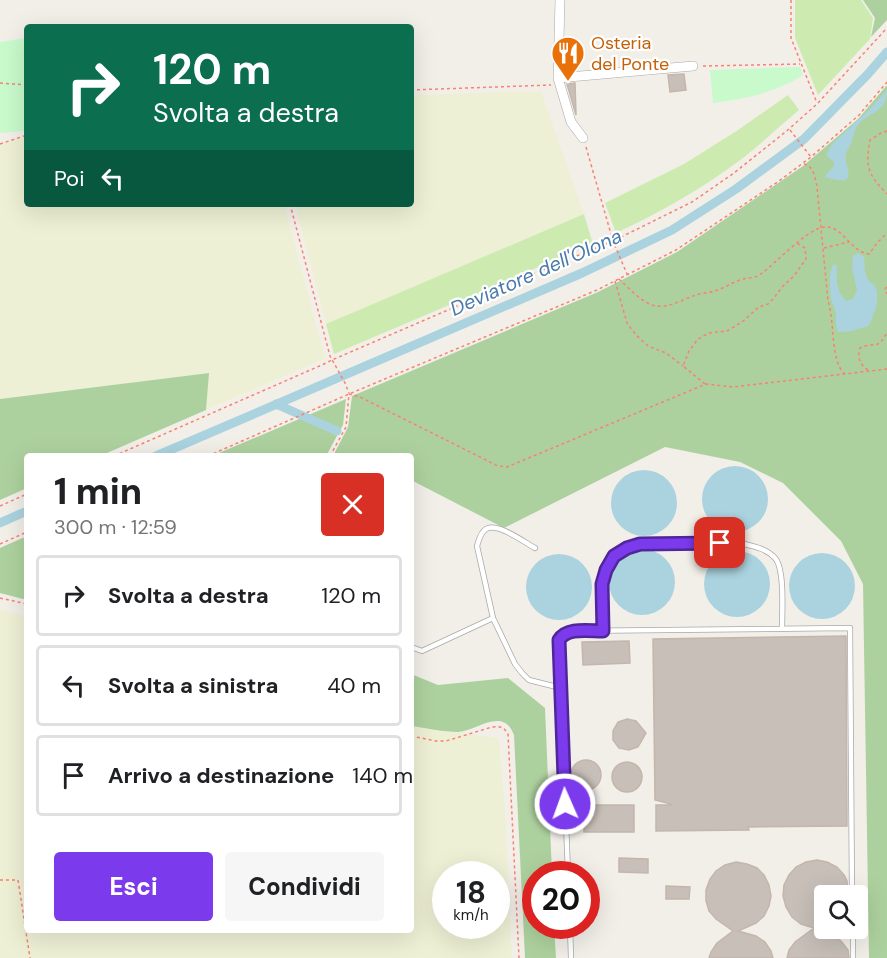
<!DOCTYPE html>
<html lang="it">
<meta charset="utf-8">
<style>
body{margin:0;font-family:"DM Sans",sans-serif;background:#f6f6f6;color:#202124;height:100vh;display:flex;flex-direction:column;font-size:22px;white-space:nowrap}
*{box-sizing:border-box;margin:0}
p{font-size:20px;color:#757577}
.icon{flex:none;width:33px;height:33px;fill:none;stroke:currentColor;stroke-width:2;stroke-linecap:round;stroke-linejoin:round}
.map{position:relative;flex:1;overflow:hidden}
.side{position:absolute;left:24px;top:453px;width:390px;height:480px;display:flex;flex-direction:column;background:#fff;border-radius:6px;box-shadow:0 6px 24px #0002}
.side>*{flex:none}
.banner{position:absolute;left:24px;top:24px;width:390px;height:183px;border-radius:6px;box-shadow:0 6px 24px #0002;background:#0b6e4f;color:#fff;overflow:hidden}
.controls{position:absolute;left:814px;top:885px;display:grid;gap:12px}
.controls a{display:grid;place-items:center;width:54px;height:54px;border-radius:6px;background:#fff;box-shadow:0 6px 24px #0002;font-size:30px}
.speed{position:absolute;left:432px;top:861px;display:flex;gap:12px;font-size:30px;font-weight:700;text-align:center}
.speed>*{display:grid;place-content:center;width:78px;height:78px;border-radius:50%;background:#fff;box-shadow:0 6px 24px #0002;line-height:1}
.speed small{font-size:15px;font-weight:400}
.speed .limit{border:9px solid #d22;background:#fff;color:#111}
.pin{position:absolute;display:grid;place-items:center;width:51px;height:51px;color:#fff;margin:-26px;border-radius:12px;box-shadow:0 3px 9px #0006}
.me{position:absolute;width:66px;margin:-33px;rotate:358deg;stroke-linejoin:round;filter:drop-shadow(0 0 4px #0008)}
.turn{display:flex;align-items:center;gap:21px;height:126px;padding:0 30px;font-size:27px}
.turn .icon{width:78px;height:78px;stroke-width:2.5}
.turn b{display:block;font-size:42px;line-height:51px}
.then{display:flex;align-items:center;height:57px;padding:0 30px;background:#0003;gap:12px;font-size:22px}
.round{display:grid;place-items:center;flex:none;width:63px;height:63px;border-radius:6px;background:#f6f6f6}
.headline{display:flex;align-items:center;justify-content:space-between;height:102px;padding:0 30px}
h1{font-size:36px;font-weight:800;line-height:45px}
.primary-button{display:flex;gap:12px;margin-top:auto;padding:12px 30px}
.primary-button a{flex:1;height:69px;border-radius:6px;background:#7c3aed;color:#fff;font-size:24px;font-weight:800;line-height:69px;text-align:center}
.primary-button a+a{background:#f6f6f6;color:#202124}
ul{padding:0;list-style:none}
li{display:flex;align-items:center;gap:18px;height:81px;margin:0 12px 9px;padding:0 18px;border:3px solid #e0e0e0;border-radius:6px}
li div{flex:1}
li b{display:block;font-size:22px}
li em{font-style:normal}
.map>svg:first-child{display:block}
.farmland{fill:#eef0d5;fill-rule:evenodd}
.grass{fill:#cdebb0}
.forest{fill:#add19e}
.park{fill:#c8facc}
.water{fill:#aad3df}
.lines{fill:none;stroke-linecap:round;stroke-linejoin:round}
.canal{stroke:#aad3df;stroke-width:9}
.building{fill:#c7bfb8;stroke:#c4b6ab;stroke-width:1.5}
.lane-casing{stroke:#a9a9a9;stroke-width:6}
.street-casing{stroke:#a9a9a9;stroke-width:10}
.path{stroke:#fa8072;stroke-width:1.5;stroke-dasharray:3 3;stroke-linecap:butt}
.lane{stroke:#fff;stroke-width:4.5}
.street{stroke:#fff;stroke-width:9}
.route-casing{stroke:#51269a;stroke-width:15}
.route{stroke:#7c3aed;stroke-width:10}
.labels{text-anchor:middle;stroke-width:4.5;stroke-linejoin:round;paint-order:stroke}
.food-label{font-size:18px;fill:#c56008;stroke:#fff;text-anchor:start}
.water-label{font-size:20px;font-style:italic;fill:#4a7aab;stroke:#fff}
</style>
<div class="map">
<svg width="887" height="958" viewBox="0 0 887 958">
<rect width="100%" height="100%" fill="#f2efe9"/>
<path class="farmland" d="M541,91L584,214L326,324L295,204H411V95Z
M27,135V204H284L320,340L326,358L206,410L208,373L0,399V144Z
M0,609L27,617V930H411V726L499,738L506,825L512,958H0ZM446,874H496V926H446Z"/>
<path class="grass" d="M795,0H861L873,18L870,39L818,95L795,38Z
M788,95L799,110C780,126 762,143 743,158C703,188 661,212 616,233L605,203L684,164L738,130Z
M584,214L593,244L334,354L326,324Z"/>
<path class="forest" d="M863,0H887V20L871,37L875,18Z
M887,85V958H869L863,584L841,541L783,483L740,462L665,447L504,528L411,480V456H333L348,427L352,396L598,292L677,252L803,166L858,119Z
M209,373L206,410L100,456H27V488L0,500V399Z
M346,399L343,425L326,456H212Z
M27,536V600L0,593V548Z
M411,674L438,685L508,678L545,708L552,874H536V926H554L556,958H525L514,735C503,706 477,731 458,732C443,732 426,728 411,726Z"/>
<path class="park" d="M27,38V128L24,131L0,133V42Z
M800,67L803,75C775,93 745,99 713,103L710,70Z"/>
<path class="water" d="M887,90C887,115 866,111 856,128C854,132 853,137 852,141C850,146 847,150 846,154C843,164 853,171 846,180C839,181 832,179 825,177V176L834,166V162L826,155L832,144L868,111Z
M858,253L864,257L865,272L868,280L874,285L877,291V304L871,321L868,326L852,331L839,332C834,326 837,321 836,313C835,308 832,304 831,299C830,288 828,273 834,264L837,266C836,280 836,291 846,301L853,299L857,290L852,268L853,256Z
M702 499a33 33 0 1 1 66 0a33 33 0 1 1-66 0Z
M611 503a33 33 0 1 1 66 0a33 33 0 1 1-66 0Z
M609 582a33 33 0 1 1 66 0a33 33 0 1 1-66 0Z
M704 584a33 33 0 1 1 66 0a33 33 0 1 1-66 0Z
M789 586a33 33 0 1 1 66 0a33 33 0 1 1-66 0Z
M526 587a33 33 0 1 1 66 0a33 33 0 1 1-66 0Z"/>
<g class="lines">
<path class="canal" d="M276,404L337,431
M156,456L582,273L672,230L736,189L804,139L868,74L887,52
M0,523L27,511"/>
</g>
<path class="building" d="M684,74L686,90L670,92L668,75Z
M575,83L576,115L567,84Z
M846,636L847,826L748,827L749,830L656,831V805H671V804L655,800L653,639Z
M629,641L630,663L583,665L582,642Z
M627,719L636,721L646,733L638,747L629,750L619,748L613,740V731L618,722Z
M571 775a15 15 0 1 1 30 0a15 15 0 1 1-30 0Z
M612 777a15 15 0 1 1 30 0a15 15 0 1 1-30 0Z
M584,805H634V832H584Z
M619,858L648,859V873L619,872Z
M817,860L827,862L837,867L844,875L847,881L848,896H825V933L833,935L841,941L848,950L849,958H787L789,950L795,942L814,928L801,924L792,917L786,907L783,896L784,885L789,875L796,867L806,862Z
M736,862L747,864L757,868L764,875L769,885L771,896L769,906L764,916L756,923L738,931L756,936L765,942L771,951L773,958H709L711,952L717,943L733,931L716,919L709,911L706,901V890L710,879L716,871L725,865Z
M666,886L690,887L689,899H666Z"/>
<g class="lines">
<defs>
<path id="lane" d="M535,548C524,542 497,522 486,529C480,533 479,540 477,546L493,618L515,664L522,673L529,680L561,688
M603,631C602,608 596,574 614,556C621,549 631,546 641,544L740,543C752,546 766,548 775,558C785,569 782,612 782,629
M411,647L422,651L493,618
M568,874L559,640L563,634L569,631L850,628L852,896
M570,926L571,958
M853,928V958"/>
<path id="street" d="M560,0L558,78L571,122L583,138
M558,78L693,66"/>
</defs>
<use href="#lane" class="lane-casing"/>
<use href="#street" class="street-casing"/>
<path class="path" d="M791,0V38L817,103
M703,66L800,64
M0,83L27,85
M411,90L551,85
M790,130L811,157
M887,131L881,133L870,140C865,168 868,174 887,194
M0,144L27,135
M586,147L613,241L627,274
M804,164C814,166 815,178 817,187L828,301C835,321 830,362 845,374
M290,204L330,356L345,383L349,393
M824,248L849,242
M619,279C629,288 639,300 652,305C667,310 683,299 696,295C702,293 709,293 714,291C723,289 731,283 740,280C747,277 755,279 761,274C776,263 807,229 824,227C843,225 850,252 869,254L878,242L887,233
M615,281L627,323L636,335L648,346L666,353L683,366
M887,287L885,289L887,294
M868,370C860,365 857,357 860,348C875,341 878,351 887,332
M705,384L683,366L689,351L698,339L709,333L727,331L742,322L759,307L768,304L773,299L783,286L794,276L806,259L805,248L797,243
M114,456L324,364L332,360L499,288L613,241L692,202L734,173L789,129L817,104L887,28
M208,456L349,394L597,290L676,250L779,181L811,157L859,115L887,82
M330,456L346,427L349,394L360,397L498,466L507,467L706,384L733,387L887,369
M0,506L27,494
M0,544L27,532
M0,598L27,604
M411,736L436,741H446L492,727C500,726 504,727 508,734L519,958
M0,880H18L30,958"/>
<use href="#lane" class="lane"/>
<use href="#street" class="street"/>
</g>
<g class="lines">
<defs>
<path id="route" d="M565,804L559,640C567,627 588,631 603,631L602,584L606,570L614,556L627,548L640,544L720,543"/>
</defs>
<use href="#route" class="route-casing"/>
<use href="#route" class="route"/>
</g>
<defs>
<symbol id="restaurant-pin" viewBox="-11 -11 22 30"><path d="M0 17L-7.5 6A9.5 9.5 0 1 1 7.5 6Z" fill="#e8710a" stroke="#fff"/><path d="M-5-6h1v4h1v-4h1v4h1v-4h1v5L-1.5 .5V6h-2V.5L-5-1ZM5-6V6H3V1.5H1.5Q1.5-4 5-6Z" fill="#fff"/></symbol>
</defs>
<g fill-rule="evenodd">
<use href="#restaurant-pin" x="549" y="34" width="38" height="52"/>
</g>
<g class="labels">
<g class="food-label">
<text x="591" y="49">Osteria<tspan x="591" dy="21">del Ponte</tspan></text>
</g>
<g class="water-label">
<text transform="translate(536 272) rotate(-24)" y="7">Deviatore dell'Olona</text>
</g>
</g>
</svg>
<div class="controls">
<a><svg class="icon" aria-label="search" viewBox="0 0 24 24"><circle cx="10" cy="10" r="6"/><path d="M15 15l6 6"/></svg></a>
</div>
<div class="speed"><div>18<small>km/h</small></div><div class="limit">20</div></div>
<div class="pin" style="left:720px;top:543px;background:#d93025"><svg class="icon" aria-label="arrive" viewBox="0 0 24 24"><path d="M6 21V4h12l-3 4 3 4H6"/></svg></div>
<svg class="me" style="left:565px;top:804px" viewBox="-20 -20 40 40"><circle r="17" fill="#7c3aed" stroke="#fff" stroke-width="3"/><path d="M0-11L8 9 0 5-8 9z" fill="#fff"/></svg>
<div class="banner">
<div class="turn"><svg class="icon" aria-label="right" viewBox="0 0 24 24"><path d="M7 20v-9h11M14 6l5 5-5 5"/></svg><div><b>120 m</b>Svolta a destra</div></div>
<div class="then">Poi<svg class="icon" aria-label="left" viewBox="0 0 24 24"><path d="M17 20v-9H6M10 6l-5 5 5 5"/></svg></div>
</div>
<section class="side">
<div class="headline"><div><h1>1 min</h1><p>300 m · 12:59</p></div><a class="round" style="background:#d93025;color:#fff"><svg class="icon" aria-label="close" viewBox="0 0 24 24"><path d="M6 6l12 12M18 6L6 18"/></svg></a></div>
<ul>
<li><svg class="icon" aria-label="right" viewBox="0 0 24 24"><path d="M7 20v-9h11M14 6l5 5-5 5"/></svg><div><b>Svolta a destra</b></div><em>120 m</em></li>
<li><svg class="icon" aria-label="left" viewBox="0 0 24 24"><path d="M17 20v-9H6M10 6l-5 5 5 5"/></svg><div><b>Svolta a sinistra</b></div><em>40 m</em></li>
<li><svg class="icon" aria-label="arrive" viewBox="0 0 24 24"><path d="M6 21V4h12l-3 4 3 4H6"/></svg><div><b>Arrivo a destinazione</b></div><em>140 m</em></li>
</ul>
<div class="primary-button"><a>Esci</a><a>Condividi</a></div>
</section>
</div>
